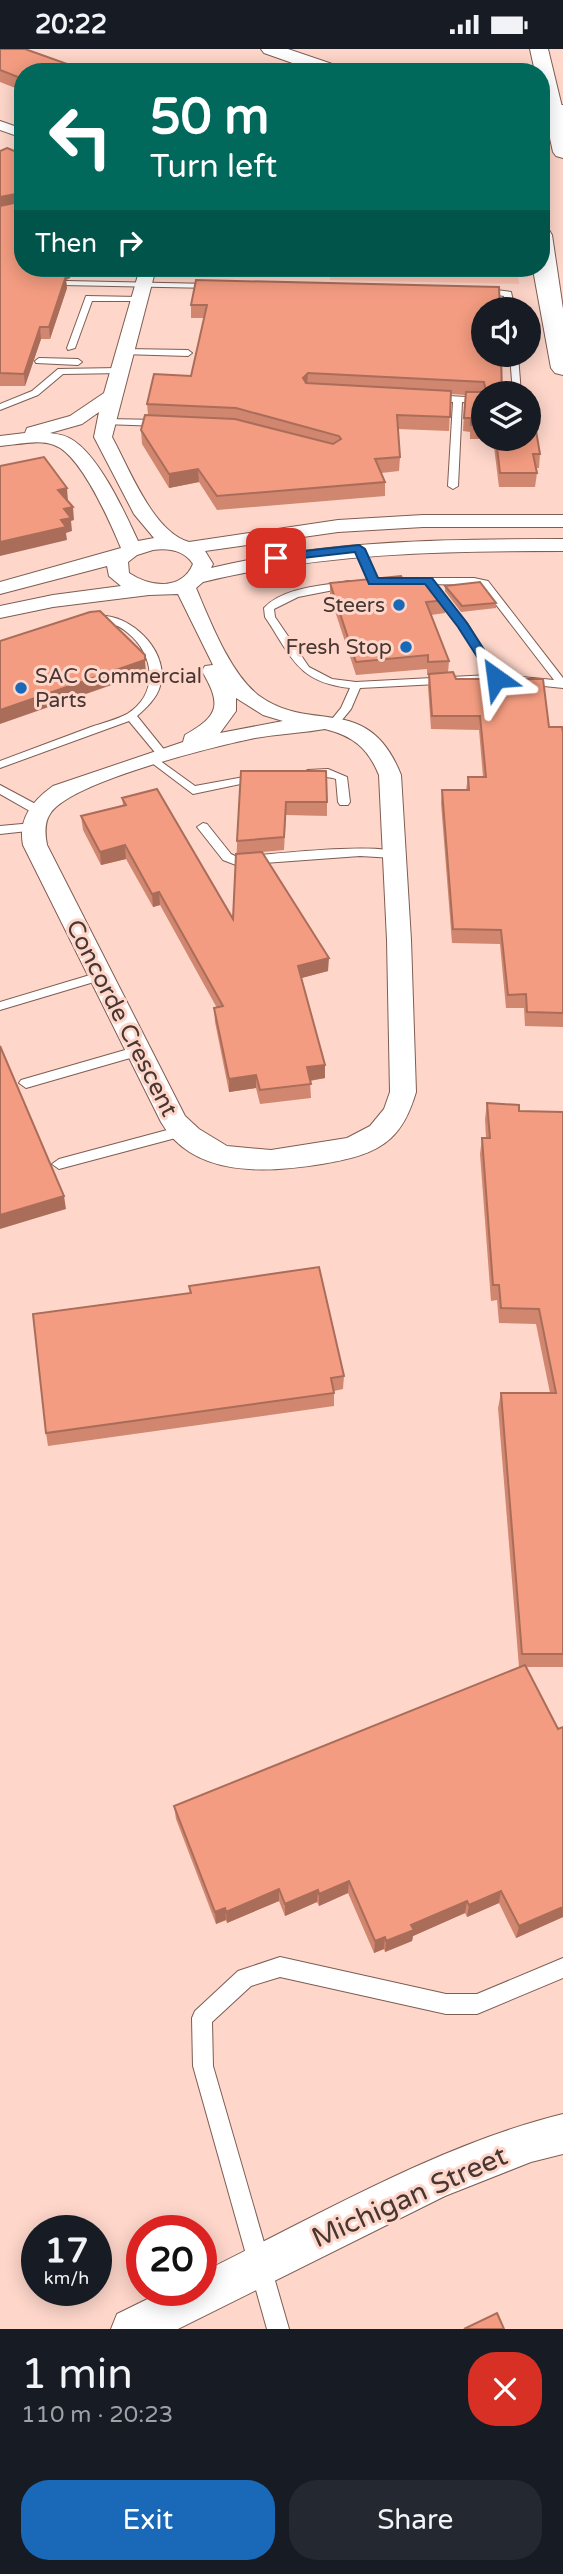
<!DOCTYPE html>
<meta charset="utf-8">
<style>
body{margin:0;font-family:"Varela Round",sans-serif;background:#242831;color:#f1f3f6;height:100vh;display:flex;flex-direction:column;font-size:26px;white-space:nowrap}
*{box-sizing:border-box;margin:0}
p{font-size:23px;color:#9ea1a6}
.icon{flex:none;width:38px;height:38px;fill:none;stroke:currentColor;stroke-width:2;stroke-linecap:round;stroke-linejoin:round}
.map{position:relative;height:2280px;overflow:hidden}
.drawer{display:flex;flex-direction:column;background:#171b24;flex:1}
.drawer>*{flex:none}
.top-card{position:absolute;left:14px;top:14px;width:536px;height:214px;border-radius:28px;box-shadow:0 4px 18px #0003;background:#00695c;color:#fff;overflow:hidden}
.buttons{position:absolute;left:471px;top:248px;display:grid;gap:14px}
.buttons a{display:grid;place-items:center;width:70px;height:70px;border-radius:50%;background:#171b24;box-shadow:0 4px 18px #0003;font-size:35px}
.speed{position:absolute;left:21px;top:2166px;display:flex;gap:14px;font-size:35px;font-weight:700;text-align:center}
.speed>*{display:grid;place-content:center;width:91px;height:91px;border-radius:50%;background:#171b24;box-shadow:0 4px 18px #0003;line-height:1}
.speed small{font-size:18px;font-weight:400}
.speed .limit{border:10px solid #d22;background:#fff;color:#111}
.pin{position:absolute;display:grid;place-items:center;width:60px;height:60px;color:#fff;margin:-30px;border-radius:14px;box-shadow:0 4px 10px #0006}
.me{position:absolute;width:77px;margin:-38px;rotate:329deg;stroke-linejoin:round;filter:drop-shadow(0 0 5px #0008)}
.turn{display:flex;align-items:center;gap:24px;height:147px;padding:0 21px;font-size:32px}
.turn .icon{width:91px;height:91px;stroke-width:2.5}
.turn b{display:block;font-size:49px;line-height:60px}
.then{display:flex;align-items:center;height:66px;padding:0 21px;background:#0003;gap:14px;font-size:26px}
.round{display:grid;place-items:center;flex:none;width:74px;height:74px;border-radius:28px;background:#242831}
.head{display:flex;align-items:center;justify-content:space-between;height:119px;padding:0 21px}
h1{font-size:42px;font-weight:600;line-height:52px}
.primary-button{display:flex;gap:14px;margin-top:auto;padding:14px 21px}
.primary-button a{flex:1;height:80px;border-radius:28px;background:#1969b8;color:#fff;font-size:28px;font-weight:600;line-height:80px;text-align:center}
.primary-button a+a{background:#242831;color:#f1f3f6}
.status{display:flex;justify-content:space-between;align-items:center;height:49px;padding:0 35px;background:#171b24;direction:ltr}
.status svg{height:19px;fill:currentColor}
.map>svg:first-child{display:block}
.green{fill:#fec3b0}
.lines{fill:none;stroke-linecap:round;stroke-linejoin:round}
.lane-casing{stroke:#7e5d52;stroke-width:2}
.street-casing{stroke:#7e5d52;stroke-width:2}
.secondary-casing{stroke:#7e5d52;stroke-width:2}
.highway-casing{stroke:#7e5d52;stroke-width:2}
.lane{fill:#fff;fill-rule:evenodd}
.street{fill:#fff;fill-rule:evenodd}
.secondary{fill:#fff;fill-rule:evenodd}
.highway{fill:#fff;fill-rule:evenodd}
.wall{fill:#d1866f}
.shaded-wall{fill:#aa6d5a}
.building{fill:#f39c81;stroke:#aa6d5a;stroke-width:2}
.route{fill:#1969b8;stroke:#104478;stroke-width:2}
.poi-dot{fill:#1969b8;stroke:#fed6ca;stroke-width:2.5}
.labels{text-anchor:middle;stroke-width:6;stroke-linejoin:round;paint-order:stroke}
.far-poi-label{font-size:21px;fill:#473733;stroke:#fed6ca;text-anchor:end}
.street-label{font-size:24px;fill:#473733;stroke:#fed6ca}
.near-street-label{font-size:28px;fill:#473733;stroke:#fed6ca}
</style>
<div class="status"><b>20:22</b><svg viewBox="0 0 49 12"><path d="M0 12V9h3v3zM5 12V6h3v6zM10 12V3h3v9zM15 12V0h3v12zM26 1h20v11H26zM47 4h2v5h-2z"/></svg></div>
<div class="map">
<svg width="563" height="2280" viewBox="0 0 563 2280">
<rect width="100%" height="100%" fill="#fed6ca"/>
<path class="green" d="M331,219H517L519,235L330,231Z"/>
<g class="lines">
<defs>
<path id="lane" d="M66,232L212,235L216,237L212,239L63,236L62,234Z
M481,239L511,243L515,261H507L504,247L478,243L477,241Z
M86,247L139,248L143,250L139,252H92L75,299L68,301L67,299Z
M125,300L188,301L192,304L188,307L122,305L121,303Z
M510,306H518L521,345H513Z
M39,309L78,310L82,313L78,316L36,314L35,312Z
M119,319L122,320V324L63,325L38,346L0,361V355L32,342L58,320Z
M432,346L483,349V355L462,353L458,437L453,440L448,437L453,353L429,351L428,349Z
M106,370L161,371L166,374L161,377L103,375V371Z
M359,497L364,500L377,529H474L488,532L563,629V639L496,632L360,639L351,660L337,677H329L328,675L341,659L350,639C297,633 292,608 265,568L264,559C283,538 322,537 349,532L354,535L349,538L298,548L274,560L275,568L309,618L332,630L356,633L489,626L459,577L430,541L435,538L439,539L467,574L500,626L554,631L481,536L369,534L354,500Z
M106,567C136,570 170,606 160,637C157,649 146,659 137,667L166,703V707H158L129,672L0,719V712C30,701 61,689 91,678C102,674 116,671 127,665C159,645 155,606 128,584C109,567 95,580 84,572L89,569Z
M152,706L195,737L260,725L266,728L260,731L193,745L148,711V707Z
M328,720L347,728L350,753L348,756H340L338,753L336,730C325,726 310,730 302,724L308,721Z
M0,736L43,759L45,762L43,765H35L0,745Z
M33,774L39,778L37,781L0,785V777Z
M203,774L207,775L231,805L237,808C265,806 384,792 400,805L394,809L360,807L236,816L223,811L197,778Z
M100,923L104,924L106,927L104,930L0,961V953Z
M139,997L144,999L146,1002L144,1005L26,1039L19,1034L21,1031Z
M182,1077L187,1078L189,1082L187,1086L59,1120L52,1115L59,1110Z
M280,1908L446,1945H477L563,1909V1929L477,1965H446L280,1928L251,1937L212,1973L213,2017L289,2280H267L193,2017L192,1969L195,1962L238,1922Z"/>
<path id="street" d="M0,72L23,80V89L0,81Z
M140,219H156L112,388C129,419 153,483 189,493L338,471L423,466H563V478H423L338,483L205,502L213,515L211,519C327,491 445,490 563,490V502C441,502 322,504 203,533L196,539C210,572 230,624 258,646C311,686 368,642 401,726L411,891L416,1043C411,1060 404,1077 391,1089C373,1106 345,1111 322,1115C267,1124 193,1129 161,1073L23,796C18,770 32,752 53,737L183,693L185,686C219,667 222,656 202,622L205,617L213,616L178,545L149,546L53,558L0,569V557L53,546L121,537L109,527L107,517L0,545V533L121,499C110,473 81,405 54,396C38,390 17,396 0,397V387L25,384L27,379L70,367L104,344ZM99,363L94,388L134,465L154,489L138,492C125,464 99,406 71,390C65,386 57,385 50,384L82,375ZM153,501C168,499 184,501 193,515C182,542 150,538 129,524L128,513L137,506ZM236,649L263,666L283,672L220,684L236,662ZM325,680C353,687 368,699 379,726L387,891L390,1043L384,1060L370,1077L347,1089L271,1101L227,1097L199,1080L185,1067L47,796C45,785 44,774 50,765C69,733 216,697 255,689C278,685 302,684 325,680Z
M563,2065V2105L531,2113L445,2147L178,2280H111L117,2265L164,2242H201V2224C315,2168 440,2095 563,2065Z"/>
<path id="secondary" d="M530,0H548L563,62V109L556,107L553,103L541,48V23H535Z
M541,180L549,181L552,186L563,260V326L555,324L551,319L534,226L533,219H541Z"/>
<path id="highway" d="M261,0H288L344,19L346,23H318L264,4Z
M541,55L563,56V68L541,67Z"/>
</defs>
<use href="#lane" class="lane-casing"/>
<use href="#street" class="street-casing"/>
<use href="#secondary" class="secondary-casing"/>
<use href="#highway" class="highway-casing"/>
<use href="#lane" class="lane"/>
<use href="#street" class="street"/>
<use href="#secondary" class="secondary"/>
<use href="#highway" class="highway"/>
</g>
<path class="wall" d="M0,0L23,23V42L0,33Z
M0,102L19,104L23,102V219H85L83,225H71L70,229L66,231L67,239L50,290H41L25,337H0Z
M499,238L502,345H483V390H528L540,405L539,419H536L537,424L535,438H499L493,390H470V383L463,382L465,346L451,345L449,382L398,380L400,408L399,422L381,424L385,433V447L217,461L199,433L169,439L142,395L141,381L148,366L147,355L191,327L204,269H191V256Z
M330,534H404L446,551L445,564L431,566L449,612L448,624L456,630L549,678L563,683V978L525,977L524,959H506L500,895L452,894L441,754L442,741H466L468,728H483L479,681L431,680L428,638L429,626H427V620L356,626L330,547Z
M445,537L496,554V559L461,563L445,542Z
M241,722L327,753V767L286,766L284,801L262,803L328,922L301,929L325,1016V1029L310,1032L311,1049L260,1055L256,1039L229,1043L215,973L214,959H217L160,856L153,858L126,810L101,816L83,781L81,767L123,756L122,749L233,870Z
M487,1054L519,1062L563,1063V1618H526L558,1680L563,1678V1868L516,1889L499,1854L467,1868L465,1864L413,1887L412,1892L385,1903L384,1900L374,1904L348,1844L319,1857L317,1853L285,1867L279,1852L227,1874L226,1871L216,1875L176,1770L174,1757L519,1618L498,1359L501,1344H550L536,1275L499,1274L497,1251L491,1252L480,1105L482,1089H486L485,1070Z
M189,1237L344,1327L343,1340L334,1342V1357L48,1397L46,1384L190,1244Z"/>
<path class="shaded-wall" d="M73,17L74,23H58Z
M21,144L23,155L0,159V148Z
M65,219H71V225L70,229L66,231L67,239L50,290L49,278L58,221Z
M40,278L41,290L25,337L24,325Z
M308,324L307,338L303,329Z
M198,420L199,433L169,439V425Z
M67,439L68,452L58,441Z
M73,458L74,471L71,472L72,482L66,484L67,491L0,507V493L61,471L64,460Z
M145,611L146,624L0,675V661Z
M125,796L126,810L101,816L100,803Z
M159,843L160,856L153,858L152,845Z
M329,909L328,922L298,930V917Z
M325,1016V1029L307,1032V1018Z
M256,1026V1039L229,1043V1030Z
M64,1147L66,1160L0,1180V1166Z
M349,1832L348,1844L319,1857V1845Z
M279,1840V1852L227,1874L226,1863Z
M318,1841L317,1853L285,1867V1855Z
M501,1842L499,1854L467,1868L469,1856Z
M467,1852L465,1864L413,1887L412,1892L385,1903L386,1892L411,1876Z
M563,1858V1868L516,1889L519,1877Z
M225,1859L226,1871L216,1875L215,1863Z
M385,1888L384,1900L374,1904L375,1892Z"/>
<path class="building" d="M0,0H25L73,17L58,23H23V30L0,21Z
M7,99L19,104L23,102V145L21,144L0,148V102Z
M23,152V219H65L58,221L60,225L66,227L49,278H40L24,325L0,324V157Z
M196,231L499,238L500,261H483V306H501L502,345H483V377L471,376V369H464L466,343H486L484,333L308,324L303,329L306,334L451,342L450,368L397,366L400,408L375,410L385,433L217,447L198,420L169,425L141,381L145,366L235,370L333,395L341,390L339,387L236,359L147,355L154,325L191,327L207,256H191Z
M528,358H532L540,405H533L537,424H500L496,390H528Z
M44,408L67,439L58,441L73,458L64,460L71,469L61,471L66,478L0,493V417Z
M401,527L404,534L430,531L446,551L426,553L449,612L428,613V606L356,613L330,534Z
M480,533L496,554L462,557L445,537Z
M100,562L145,606V611L0,661V592L90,563Z
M453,623L456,630H543L549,678H562L563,683V964L527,963L526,945L508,946L501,881L453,880L442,741H469L468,728H486L480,667H432L429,625Z
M241,722H326L327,753H286L284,788L237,792Z
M157,740L233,870L236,805L262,803L329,909L298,917L325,1016L307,1018L311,1035L260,1041L256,1026L229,1030L214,959L223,957L159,843L152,845L125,796L100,803L81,767L126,756L122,749Z
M0,997L64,1147L0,1166Z
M487,1054L519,1056V1062L563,1063V1605H522L501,1344H556L539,1260L501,1259L499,1236H493L482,1089H490Z
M319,1218L344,1327L331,1329L334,1344L46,1384L33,1265L191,1244L189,1237Z
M525,1616L558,1680L563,1678V1858L519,1877L501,1842L469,1856L467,1852L411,1876L414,1881L386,1892L385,1888L375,1892L349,1832L319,1845L318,1841L285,1855L279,1840L226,1863L225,1859L215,1863L174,1757Z
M497,2264L504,2280H464Z"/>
<path class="route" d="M359,496L365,500L378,529H432L467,574L502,629L500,631H492L458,578L425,535H369L355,503L276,512L270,509L276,505Z"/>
<g class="poi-dot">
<circle cx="399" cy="556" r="7"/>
<circle cx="406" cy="598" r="7"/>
<circle cx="21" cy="639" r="7"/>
</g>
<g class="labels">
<g class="far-poi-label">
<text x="385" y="563">Steers</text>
<text x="392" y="605">Fresh Stop</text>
<text x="35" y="634" text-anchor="start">SAC Commercial<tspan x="35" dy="24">Parts</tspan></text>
</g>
<g class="street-label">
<text transform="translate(122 969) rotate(63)" y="8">Concorde Crescent</text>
</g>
<g class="near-street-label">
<text transform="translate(409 2147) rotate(-24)" y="10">Michigan Street</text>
</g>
</g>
</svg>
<div class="buttons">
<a><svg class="icon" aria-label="sound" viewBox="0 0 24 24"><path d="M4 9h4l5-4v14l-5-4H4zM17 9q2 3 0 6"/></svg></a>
<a><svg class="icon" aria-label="layers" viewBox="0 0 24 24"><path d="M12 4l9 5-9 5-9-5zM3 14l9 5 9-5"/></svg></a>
</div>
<div class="speed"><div>17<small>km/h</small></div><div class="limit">20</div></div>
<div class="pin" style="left:276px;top:509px;background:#d93025"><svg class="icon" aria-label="arrive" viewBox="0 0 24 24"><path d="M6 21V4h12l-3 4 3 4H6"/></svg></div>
<svg class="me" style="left:496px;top:629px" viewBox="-20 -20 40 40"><path d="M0-17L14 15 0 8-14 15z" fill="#1969b8" stroke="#fff" stroke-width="4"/></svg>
<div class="top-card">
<div class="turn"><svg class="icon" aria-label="left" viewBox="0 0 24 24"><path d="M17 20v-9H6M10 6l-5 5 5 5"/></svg><div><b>50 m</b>Turn left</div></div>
<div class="then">Then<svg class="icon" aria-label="right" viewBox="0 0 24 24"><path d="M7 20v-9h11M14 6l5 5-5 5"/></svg></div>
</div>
</div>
<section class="drawer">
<div class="head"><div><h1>1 min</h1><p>110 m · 20:23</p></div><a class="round" style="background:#d93025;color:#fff"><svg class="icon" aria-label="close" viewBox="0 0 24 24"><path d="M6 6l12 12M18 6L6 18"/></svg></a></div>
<div class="primary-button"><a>Exit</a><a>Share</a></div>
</section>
